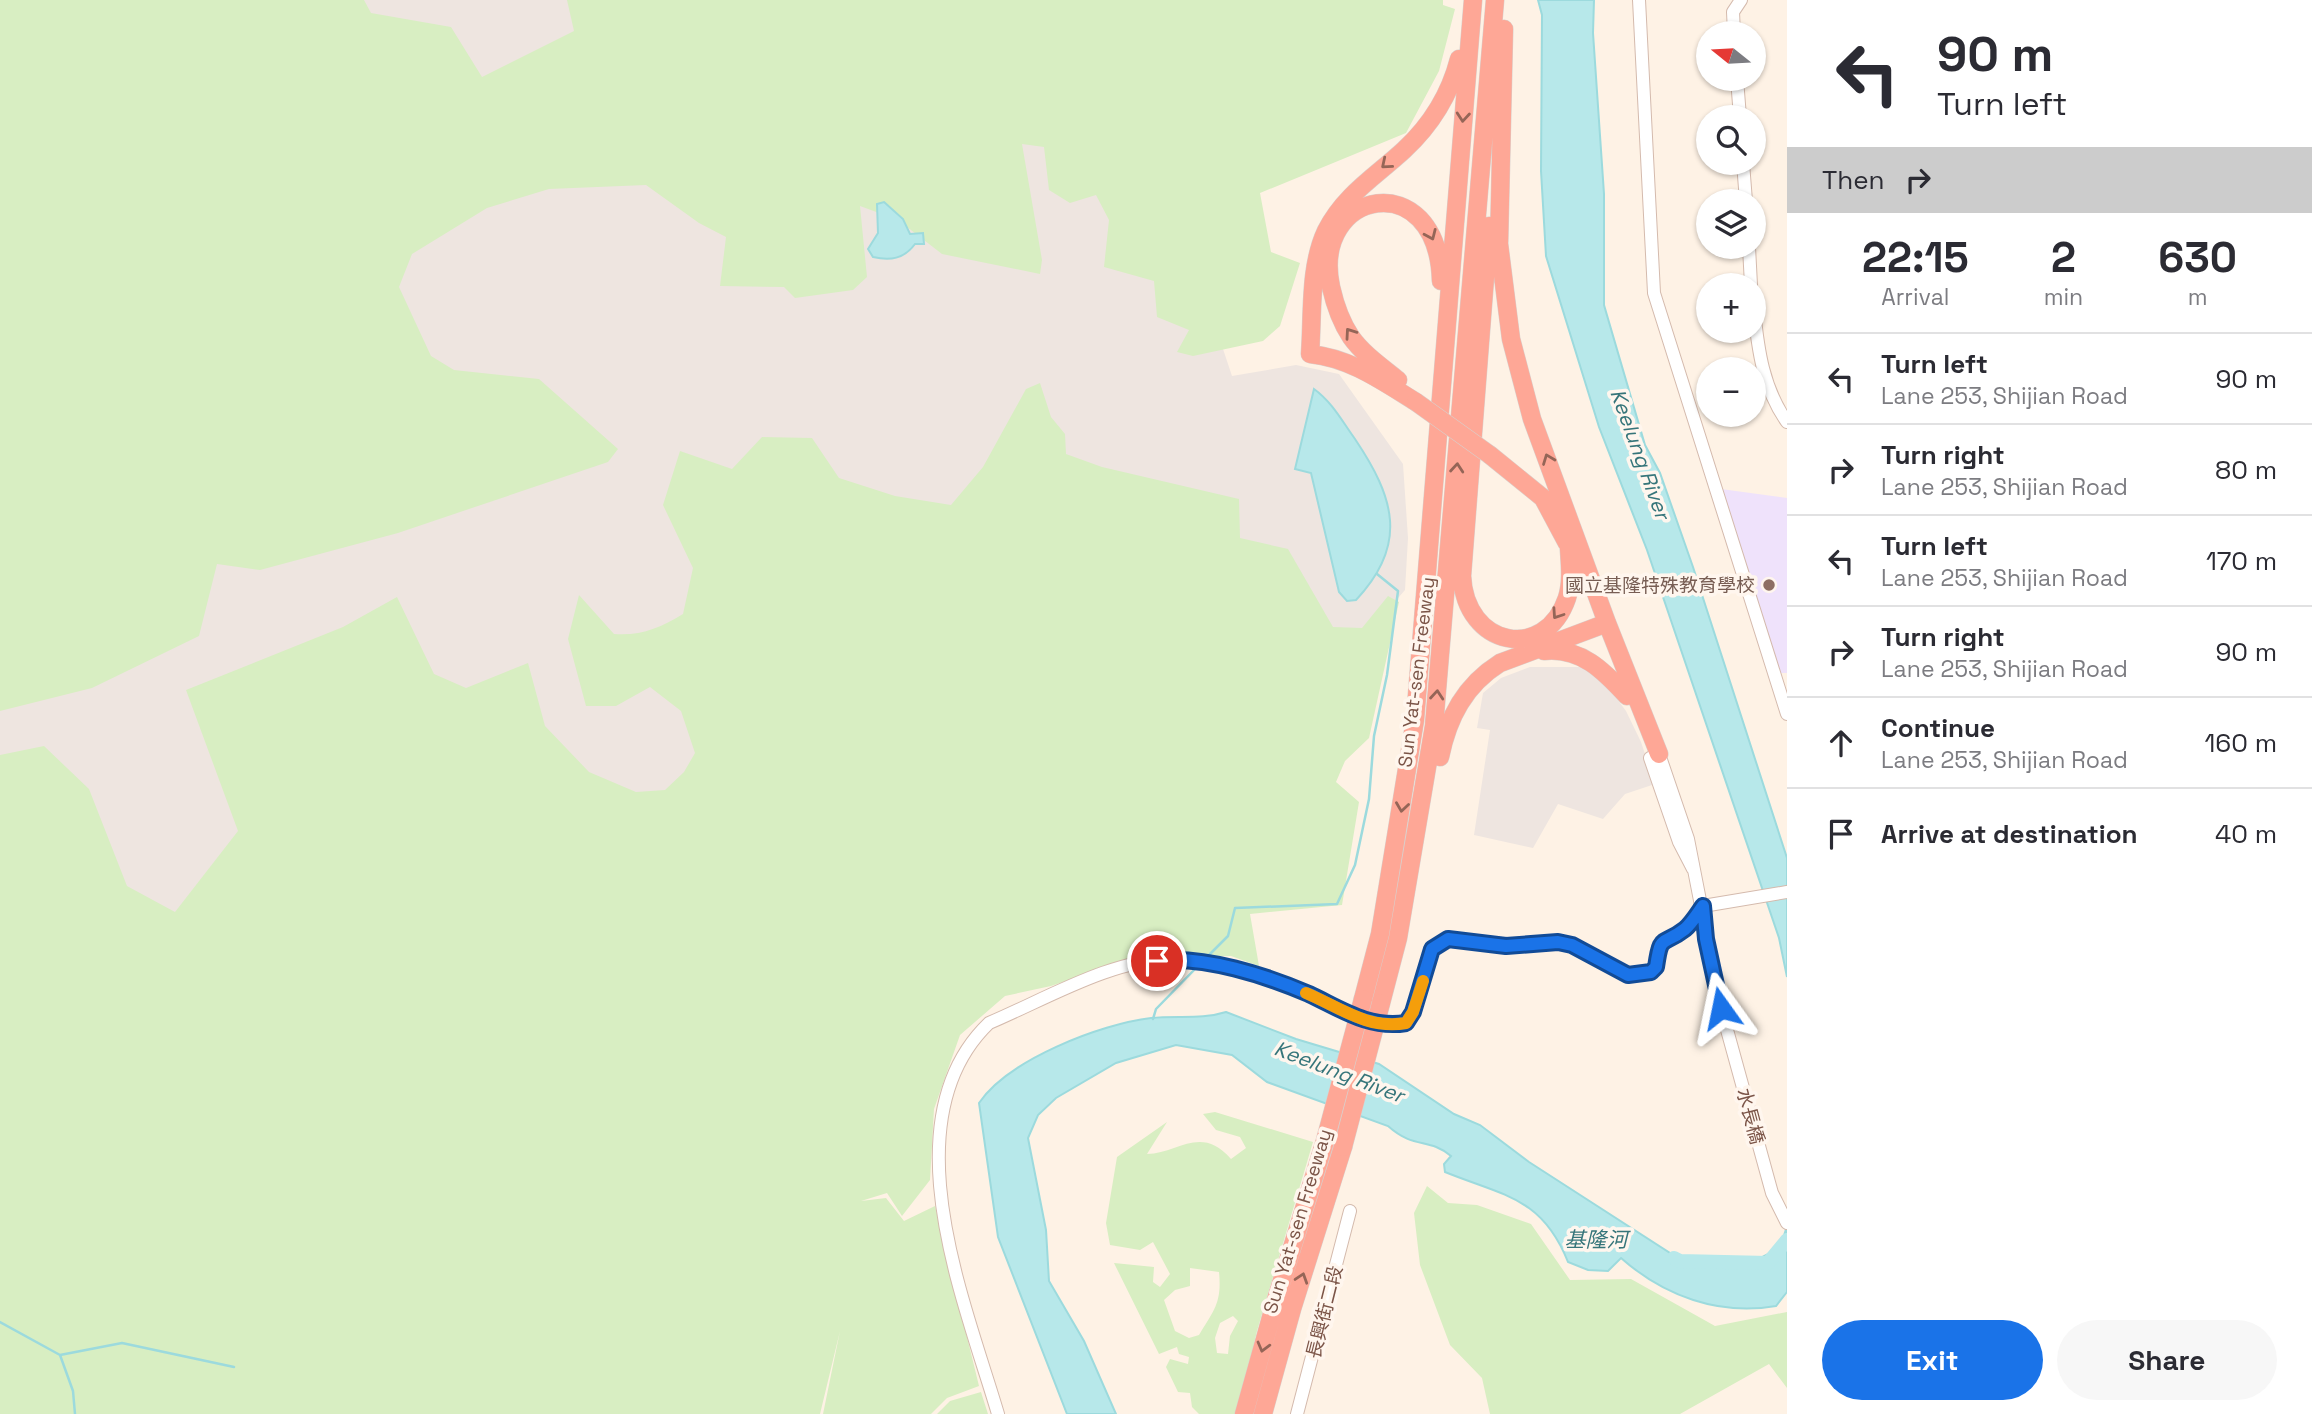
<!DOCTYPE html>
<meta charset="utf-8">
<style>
body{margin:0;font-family:"Space Grotesk","Noto Sans TC",sans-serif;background:#f7f7f7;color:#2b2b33;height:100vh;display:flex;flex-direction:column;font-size:26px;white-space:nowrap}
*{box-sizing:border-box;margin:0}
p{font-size:23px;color:#7c7c81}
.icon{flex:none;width:38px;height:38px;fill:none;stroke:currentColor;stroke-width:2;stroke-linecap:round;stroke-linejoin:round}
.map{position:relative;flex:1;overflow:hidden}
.details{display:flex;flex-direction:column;background:#fff;width:525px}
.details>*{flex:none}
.hud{background:#fff;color:#2b2b33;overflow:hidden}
.needle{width:46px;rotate:288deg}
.tools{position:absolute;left:1696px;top:21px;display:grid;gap:14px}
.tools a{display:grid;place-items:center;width:70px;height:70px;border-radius:50%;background:#fff;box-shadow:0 2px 5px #0004;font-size:35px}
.pin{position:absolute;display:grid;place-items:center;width:60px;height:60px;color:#fff;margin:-30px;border:4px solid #fff;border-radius:50%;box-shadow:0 2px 7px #0007}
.me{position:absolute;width:77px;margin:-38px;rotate:348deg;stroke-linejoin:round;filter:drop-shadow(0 0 5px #0008)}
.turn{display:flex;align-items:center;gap:24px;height:147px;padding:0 35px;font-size:32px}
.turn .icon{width:91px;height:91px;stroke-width:2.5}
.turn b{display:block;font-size:49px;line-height:60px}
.then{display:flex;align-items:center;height:66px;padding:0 35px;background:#0003;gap:14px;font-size:26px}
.eta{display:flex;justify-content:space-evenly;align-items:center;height:119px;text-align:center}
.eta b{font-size:42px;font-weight:700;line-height:49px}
.action{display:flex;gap:14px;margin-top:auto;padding:14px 35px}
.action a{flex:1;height:80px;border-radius:42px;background:#1a73e8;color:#fff;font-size:28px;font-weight:700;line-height:80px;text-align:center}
.action a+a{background:#f7f7f7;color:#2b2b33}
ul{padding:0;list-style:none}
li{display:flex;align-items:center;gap:21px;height:91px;padding:0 35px;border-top:2px solid #e1e1e2}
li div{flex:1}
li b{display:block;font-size:26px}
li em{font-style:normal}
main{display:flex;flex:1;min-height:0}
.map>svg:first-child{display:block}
.industrial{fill:#eee5e0}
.education{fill:#efe2fb}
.green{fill:#d8eec2;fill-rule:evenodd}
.water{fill:#b7e8ea;stroke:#9cdadd;stroke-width:2}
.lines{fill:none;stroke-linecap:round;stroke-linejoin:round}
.stream{stroke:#9cdadd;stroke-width:2.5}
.river{stroke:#b7e8ea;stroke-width:14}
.minor-casing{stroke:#d4baad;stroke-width:14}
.highway-casing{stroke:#dacfcb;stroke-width:19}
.minor{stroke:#fff;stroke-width:12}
.highway{stroke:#fea796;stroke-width:18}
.highway-bridge-casing{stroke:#dacfcb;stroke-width:19;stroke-linecap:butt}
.highway-bridge{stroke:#fea796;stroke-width:18}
.oneway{stroke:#956557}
.route-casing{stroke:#114b97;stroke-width:18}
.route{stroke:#1a73e8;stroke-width:12}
.slow{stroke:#f59e0b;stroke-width:12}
.education-dot{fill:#8d6e63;stroke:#fff6ee;stroke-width:2.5}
.labels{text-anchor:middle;stroke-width:7;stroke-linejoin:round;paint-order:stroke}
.education-label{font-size:19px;fill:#785e54;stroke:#fff6ee;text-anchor:end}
.street-label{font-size:19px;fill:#7b5447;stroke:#fff6ee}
.water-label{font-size:21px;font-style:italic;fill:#36757a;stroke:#fff6ee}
</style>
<main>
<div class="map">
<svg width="1787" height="1414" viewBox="0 0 1787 1414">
<rect width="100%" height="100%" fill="#fef2e5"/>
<path class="industrial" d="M298,0H1342L1187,241L1232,376L1296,365L1339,374L1403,464L1408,538L1405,590L1273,743L650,847L0,977V638Z
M1530,667H1583L1602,679L1626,711L1641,742L1655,784L1625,794L1603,819L1558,804L1533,848L1474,835L1490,730L1477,728L1483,693L1501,678Z"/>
<path class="education" d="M1721,489L1787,498V673H1779Z"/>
<path class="green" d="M0,0H364L371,13L451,27L482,77L574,31L567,0H1443V5L1455,9L1439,71L1406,133L1260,193L1271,252L1300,263L1280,326L1263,341L1193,356L1177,352L1189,330L1157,317L1154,281L1104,267L1109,220L1096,195L1070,203L1049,190L1044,147L1022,144L1042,260L1040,274L942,254L898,220L860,206L867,277L853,290L795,298L784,287L720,286L726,237L699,223L646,185L549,189L487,208L412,254L399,287L431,356L454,370L539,379L618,449L608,462L398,533L260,570L217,564L199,636L92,688L0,711Z
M1040,383L1051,417L1065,434L1066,454L1102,467L1239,499L1240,538L1288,549L1333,627L1362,628L1388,596L1399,602L1369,738L1345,761L1336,782L1359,802L1342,905L1250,914L1259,966L1231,956L1137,957L1051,986L1005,996L960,1035L934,1109L930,1180L902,1216L887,1193L861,1201L886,1198L904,1221L935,1206L979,1386L947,1398L931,1414H823L840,1331L820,1414H0V755L44,746L89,789L127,886L175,912L238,831L186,690L343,627L397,597L434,674L466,688L528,663L545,726L589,772L636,792L665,790L684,772L695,753L681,711L650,687L616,706H586L568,639L579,595L614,634C641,636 660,628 683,614L693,568L663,505L680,451L732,469L762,437L812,438L839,478L895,496L951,505L983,467L1026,389Z
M1215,1112L1313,1142L1257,1331L1238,1414H1199L1192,1407L1190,1393L1178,1392L1166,1367L1170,1359L1188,1364L1189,1357L1179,1354L1177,1347L1159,1354L1114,1263L1154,1267L1153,1282L1160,1287L1170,1274L1153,1242L1140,1250L1110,1245L1106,1223L1117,1157L1167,1122L1147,1154C1177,1154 1201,1124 1231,1159L1246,1148L1240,1137L1216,1130L1203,1114ZM1190,1268L1219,1272C1222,1303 1214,1310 1199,1335L1189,1338L1175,1331L1164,1300L1175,1290L1190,1286ZM1233,1316L1238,1321L1230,1336L1228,1354L1217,1353L1215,1338L1220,1323Z
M1427,1186L1448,1203L1477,1205L1531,1224L1570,1280L1631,1279L1715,1326L1787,1312V1388L1769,1364L1680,1414H1490L1482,1378L1450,1345L1420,1265L1414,1213Z
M981,1392L988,1414H937L950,1401Z"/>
<path class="water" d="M1538,0H1594L1593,33L1604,194V305L1645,445L1660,473L1693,567L1787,858V977L1779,938L1647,550L1599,427L1546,256L1541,171L1542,15Z
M884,202L903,219L910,234L923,233L924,244H915C904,259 890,261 873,257L868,249L878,233L877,204Z
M1314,389C1332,402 1342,421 1355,439C1394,497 1409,544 1356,600L1347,601L1339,592L1311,473L1295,469Z
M1226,1012L1296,1039L1379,1064L1454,1114L1480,1125L1529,1162L1681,1260L1743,1267L1780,1248L1787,1226V1292L1776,1306C1719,1316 1664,1296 1621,1258L1608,1271L1588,1270L1568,1262C1542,1197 1504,1196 1445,1172L1444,1164L1451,1156C1428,1137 1415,1150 1388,1126L1267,1082L1232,1055L1176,1045L1116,1063L1056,1098L1038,1115L1028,1138L1046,1230L1049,1281L1084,1341L1116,1414H1067L998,1237L979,1103C1008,1060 1100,1024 1151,1018C1177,1015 1201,1020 1226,1012Z"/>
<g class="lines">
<path class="stream" d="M1205,959L1228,936L1235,908L1337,904L1355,865L1369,799L1374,736L1387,675L1398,591L1377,574
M1153,1019L1156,1009L1198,966
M0,1322L60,1355L73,1391L75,1414
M60,1355L122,1343L234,1367"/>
<path class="river" d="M1674,1258L1680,1261L1768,1263L1787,1240"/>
<defs>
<path id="minor" d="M1639,0L1654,293L1787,714
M1734,33L1733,12L1741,0
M1737,79L1740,117
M1743,163L1746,201
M1749,247L1751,285
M1754,310C1758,350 1763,388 1787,422
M1693,869L1679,842L1650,758L1659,754L1688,839L1721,1008L1772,1193L1787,1223
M1703,906L1787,892
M998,1414C965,1302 888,1120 989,1023C1044,1000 1115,957 1176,959C1220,961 1264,978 1305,993C1340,1006 1367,1030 1406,1023L1413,1012L1432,949L1448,939L1506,946L1558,942L1571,945L1628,975L1651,972L1656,967C1660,935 1664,946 1685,929C1692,923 1698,913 1703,906
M1297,1414L1350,1211"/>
<path id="highway" d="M1504,29L1499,244L1511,339L1532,419L1607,623L1659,754
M1489,226L1462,576C1465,647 1545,663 1567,598C1572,582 1570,565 1569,549
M1398,380C1382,367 1363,354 1351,337C1341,322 1335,305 1331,287C1310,189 1438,164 1441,281
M1416,402C1382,381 1350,358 1310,354C1313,315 1309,267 1326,231C1344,195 1376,176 1404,150C1431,125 1450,94 1459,59
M1490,455L1543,498L1567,543
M1544,651C1581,647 1604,671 1627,696
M1440,757C1448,717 1465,685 1500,663L1607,623
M1363,999L1380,934L1415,720L1473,0
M1381,1003L1398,938L1434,726L1495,0
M1244,1414L1275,1303L1325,1141
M1263,1414L1292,1309L1343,1147"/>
</defs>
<use href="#minor" class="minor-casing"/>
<use href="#highway" class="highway-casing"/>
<use href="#minor" class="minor"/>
<use href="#highway" class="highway"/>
<defs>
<path id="highway-bridge" d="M1416,402L1490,455
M1325,1141L1363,999
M1343,1147L1381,1003"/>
</defs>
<use href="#highway-bridge" class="highway-bridge-casing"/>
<use href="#highway-bridge" class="highway-bridge"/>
</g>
<defs><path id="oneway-chevron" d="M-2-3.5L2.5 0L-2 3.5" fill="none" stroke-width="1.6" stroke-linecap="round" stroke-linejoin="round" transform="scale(1.75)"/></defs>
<g class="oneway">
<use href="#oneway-chevron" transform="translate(1463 117) rotate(95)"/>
<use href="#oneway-chevron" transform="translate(1386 164) rotate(140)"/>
<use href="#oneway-chevron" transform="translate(1431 235) rotate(66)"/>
<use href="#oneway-chevron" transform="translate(1350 333) rotate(-125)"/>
<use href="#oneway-chevron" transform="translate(1548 459) rotate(-111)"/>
<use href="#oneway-chevron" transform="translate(1457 468) rotate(-85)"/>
<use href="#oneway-chevron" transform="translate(1557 614) rotate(124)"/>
<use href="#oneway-chevron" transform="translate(1437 695) rotate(-85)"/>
<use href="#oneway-chevron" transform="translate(1402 807) rotate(98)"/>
<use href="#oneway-chevron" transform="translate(1302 1278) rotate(-72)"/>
<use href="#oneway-chevron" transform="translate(1263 1347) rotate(105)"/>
</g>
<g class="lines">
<defs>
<path id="route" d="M1157,961C1204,955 1267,976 1309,994C1341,1009 1369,1029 1406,1023L1413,1012L1432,949L1448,939L1506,946L1558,942L1572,945L1628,975L1651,972L1656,967C1661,932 1662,947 1685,929C1692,923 1698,913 1703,906L1706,939L1721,1008"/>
</defs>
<use href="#route" class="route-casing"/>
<use href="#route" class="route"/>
<path class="slow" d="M1306,993C1339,1007 1368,1030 1406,1023L1413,1012L1423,981"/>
</g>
<circle class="education-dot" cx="1769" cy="585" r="7"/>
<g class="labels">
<g class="education-label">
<text x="1755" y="592">國立基隆特殊教育學校</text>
</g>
<g class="street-label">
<text transform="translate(1416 672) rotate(-83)" y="7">Sun Yat-sen Freeway</text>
<text transform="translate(1751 1116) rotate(75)" y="7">水長橋</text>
<text transform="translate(1297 1221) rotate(-73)" y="7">Sun Yat-sen Freeway</text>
<text transform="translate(1324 1312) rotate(-76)" y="7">長興街二段</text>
</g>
<g class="water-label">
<text transform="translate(1640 454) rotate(70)" y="7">Keelung River</text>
<text transform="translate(1339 1072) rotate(21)" y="7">Keelung River</text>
<text x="1596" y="1247">基隆河</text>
</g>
</g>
</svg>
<div class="tools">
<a><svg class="needle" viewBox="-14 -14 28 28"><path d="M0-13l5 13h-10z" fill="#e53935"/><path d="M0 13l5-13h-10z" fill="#7c7c81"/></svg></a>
<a><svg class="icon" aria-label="search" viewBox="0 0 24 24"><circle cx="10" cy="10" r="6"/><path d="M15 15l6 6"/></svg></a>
<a><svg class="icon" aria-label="layers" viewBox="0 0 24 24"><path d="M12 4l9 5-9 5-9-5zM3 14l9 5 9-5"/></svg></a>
<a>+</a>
<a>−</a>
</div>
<div class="pin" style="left:1157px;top:961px;background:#d93025"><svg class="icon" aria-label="arrive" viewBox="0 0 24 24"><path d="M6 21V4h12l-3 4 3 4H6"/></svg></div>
<svg class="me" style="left:1721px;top:1008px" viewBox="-20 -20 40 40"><path d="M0-17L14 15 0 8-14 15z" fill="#1a73e8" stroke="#fff" stroke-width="4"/></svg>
</div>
<section class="details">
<div class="hud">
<div class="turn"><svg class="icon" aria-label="left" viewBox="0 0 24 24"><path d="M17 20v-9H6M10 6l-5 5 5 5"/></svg><div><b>90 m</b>Turn left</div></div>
<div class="then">Then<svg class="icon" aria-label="right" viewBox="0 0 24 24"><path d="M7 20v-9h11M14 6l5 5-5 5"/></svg></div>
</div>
<div class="eta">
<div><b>22:15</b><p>Arrival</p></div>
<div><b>2</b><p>min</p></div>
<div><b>630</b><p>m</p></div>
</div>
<ul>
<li><svg class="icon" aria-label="left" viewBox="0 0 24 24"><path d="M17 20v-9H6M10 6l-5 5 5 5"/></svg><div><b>Turn left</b><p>Lane 253, Shijian Road</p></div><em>90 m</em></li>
<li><svg class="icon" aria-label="right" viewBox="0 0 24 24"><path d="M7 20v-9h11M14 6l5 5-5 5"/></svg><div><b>Turn right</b><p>Lane 253, Shijian Road</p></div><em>80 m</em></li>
<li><svg class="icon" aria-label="left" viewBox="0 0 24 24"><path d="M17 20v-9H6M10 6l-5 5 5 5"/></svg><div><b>Turn left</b><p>Lane 253, Shijian Road</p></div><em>170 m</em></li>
<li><svg class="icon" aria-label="right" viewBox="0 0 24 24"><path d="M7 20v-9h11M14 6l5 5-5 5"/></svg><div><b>Turn right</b><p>Lane 253, Shijian Road</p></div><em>90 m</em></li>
<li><svg class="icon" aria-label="ahead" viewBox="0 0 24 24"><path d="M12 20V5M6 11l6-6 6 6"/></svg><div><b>Continue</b><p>Lane 253, Shijian Road</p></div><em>160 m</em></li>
<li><svg class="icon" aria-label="arrive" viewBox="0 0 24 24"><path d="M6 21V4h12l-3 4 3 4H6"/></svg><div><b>Arrive at destination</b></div><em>40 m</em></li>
</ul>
<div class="action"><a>Exit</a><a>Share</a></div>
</section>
</main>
